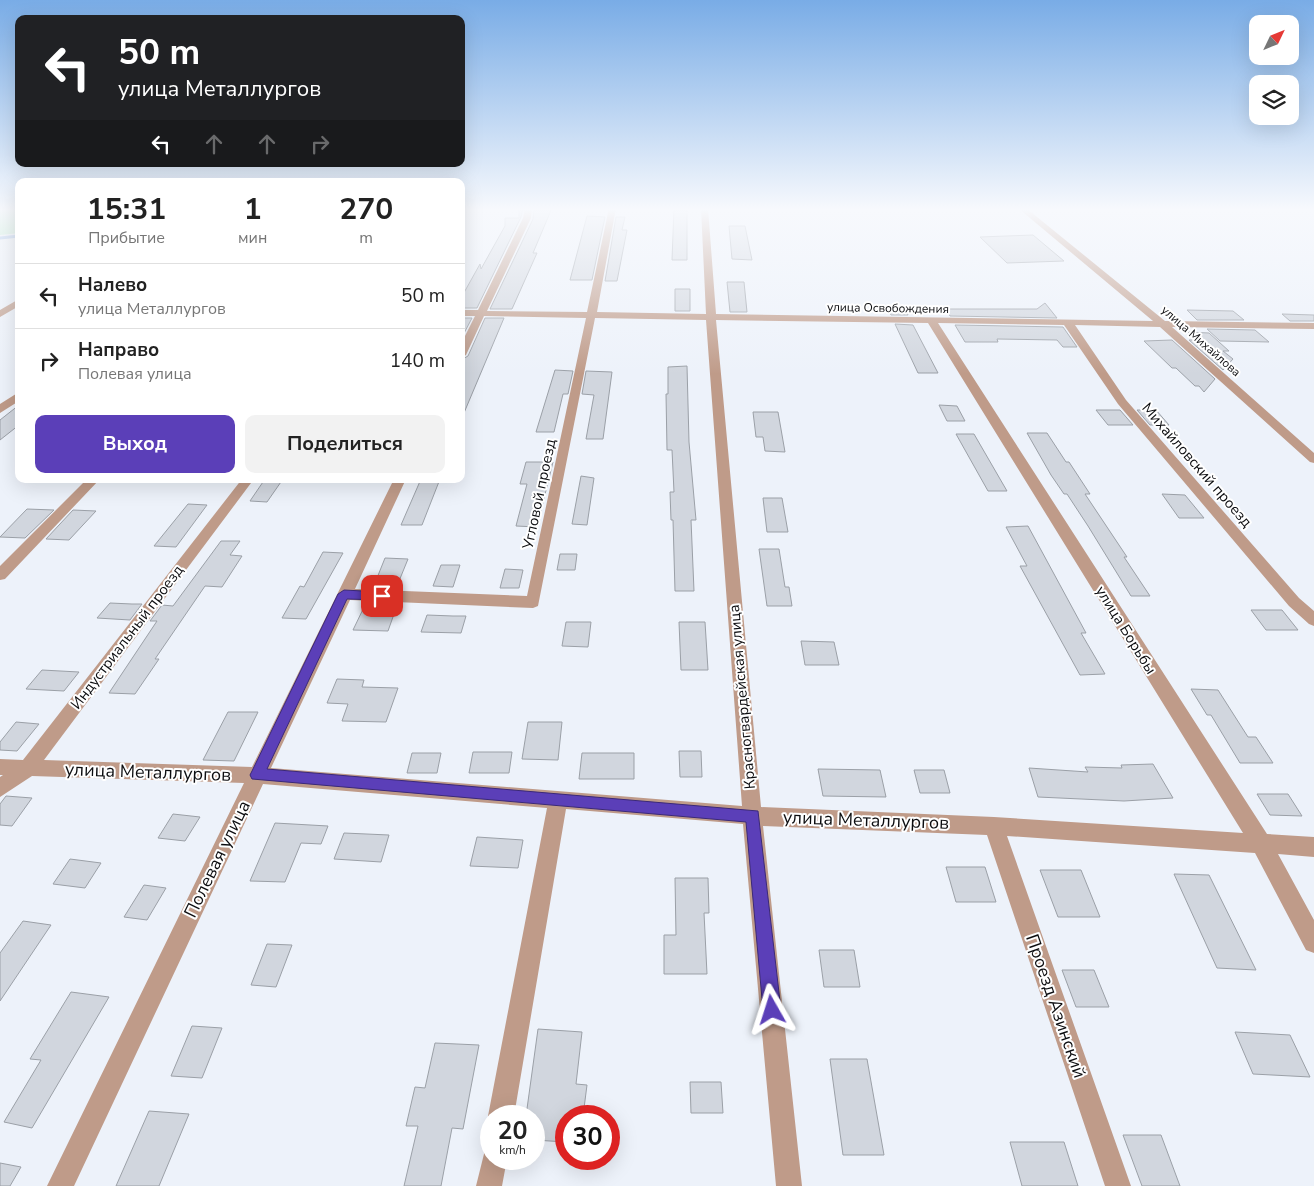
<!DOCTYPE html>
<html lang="ru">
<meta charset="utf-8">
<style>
body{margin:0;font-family:"Nunito Sans",sans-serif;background:#f2f2f2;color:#222;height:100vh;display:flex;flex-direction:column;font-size:19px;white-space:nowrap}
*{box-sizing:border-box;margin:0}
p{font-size:16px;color:#767676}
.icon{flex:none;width:28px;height:28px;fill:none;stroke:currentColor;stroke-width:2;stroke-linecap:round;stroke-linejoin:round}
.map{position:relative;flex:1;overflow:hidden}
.panel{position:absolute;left:15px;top:178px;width:450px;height:305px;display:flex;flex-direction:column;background:#fff;border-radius:10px;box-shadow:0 5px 20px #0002}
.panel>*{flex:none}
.guide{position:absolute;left:15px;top:15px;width:450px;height:152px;border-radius:10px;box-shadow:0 5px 20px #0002;background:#202124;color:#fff;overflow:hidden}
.needle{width:32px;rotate:47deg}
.buttons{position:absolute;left:1249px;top:15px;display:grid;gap:10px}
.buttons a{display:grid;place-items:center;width:50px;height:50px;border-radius:10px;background:#fff;box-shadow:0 5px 20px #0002;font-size:25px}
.speed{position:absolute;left:480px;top:1105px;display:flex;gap:10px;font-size:25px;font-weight:700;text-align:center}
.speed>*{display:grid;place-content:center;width:65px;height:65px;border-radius:50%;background:#fff;box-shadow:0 5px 20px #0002;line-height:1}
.speed small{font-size:12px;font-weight:400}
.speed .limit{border:8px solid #d22;background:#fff;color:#111}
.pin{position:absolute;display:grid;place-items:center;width:42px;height:42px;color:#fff;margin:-21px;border-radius:10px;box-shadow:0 2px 8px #0006}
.me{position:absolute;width:55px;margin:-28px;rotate:354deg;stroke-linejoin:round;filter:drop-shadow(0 0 4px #0008)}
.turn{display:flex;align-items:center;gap:18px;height:105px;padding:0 20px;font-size:22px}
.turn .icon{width:65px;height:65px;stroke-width:2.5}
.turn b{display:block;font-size:35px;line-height:42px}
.lanes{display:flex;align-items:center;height:48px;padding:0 20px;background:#0003;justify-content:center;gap:25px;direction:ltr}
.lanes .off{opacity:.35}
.eta{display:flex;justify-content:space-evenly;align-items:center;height:85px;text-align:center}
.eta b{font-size:30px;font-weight:700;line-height:35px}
.primary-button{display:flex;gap:10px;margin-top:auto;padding:10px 20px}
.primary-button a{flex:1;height:58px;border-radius:10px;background:#5b3fb8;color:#fff;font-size:20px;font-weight:700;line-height:58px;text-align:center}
.primary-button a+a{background:#f2f2f2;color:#222}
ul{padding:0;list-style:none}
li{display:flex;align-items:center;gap:15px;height:65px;padding:0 20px;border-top:1px solid #e0e0e0}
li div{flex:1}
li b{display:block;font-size:19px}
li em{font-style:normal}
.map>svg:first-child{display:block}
.green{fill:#a2e9b8}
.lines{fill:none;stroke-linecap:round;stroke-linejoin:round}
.stream{stroke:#729fe2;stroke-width:3}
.building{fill:#d1d6de;stroke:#9ba0a7}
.street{fill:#bf9b89;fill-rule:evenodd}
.route{fill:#5b3fb8;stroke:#3b2978}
.labels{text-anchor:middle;stroke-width:4;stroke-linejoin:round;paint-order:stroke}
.far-street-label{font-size:12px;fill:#0b0c0f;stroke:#fff}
.street-label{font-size:15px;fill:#0b0c0f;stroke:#fff}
.near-street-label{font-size:18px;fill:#0b0c0f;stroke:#fff}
</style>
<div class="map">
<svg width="1314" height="1186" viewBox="0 0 1314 1186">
<rect width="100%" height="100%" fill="#edf2fa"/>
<path class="green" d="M0,208H19V233L0,235Z"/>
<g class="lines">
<path class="stream" d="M0,238L19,236"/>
</g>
<path class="building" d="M519,208H523L521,217L477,308H461V298L480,264L481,269L505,226V218H519Z
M534,208H552L533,253H537L512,309H490L533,219Z
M674,208H687V260H672Z
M587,216L605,217L592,280H570Z
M616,217H625L622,230H627L617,281H605Z
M729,226H745L752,260L732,259Z
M1033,235L1064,261L1007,263L980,237Z
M727,282H744L747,312H730Z
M675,289H690V311H675Z
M1045,303L1057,318L950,316L946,309H1037Z
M887,308H905L908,315H891Z
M1187,310L1233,311L1244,320H1197Z
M1282,314L1314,315V321H1290Z
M461,318H472L461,339Z
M485,318H504L461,420V360L468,356Z
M895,324L913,325L938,373H918Z
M955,325L1063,327L1077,347H1063L1057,340L997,339L998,342H965Z
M1207,329L1255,330L1269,342L1220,341Z
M1188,332L1209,333L1229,351H1223L1233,359L1223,370L1189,340H1196Z
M1172,340L1215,379L1204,392L1199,386H1195L1176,368H1172L1144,341Z
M687,366L689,442L696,520H691L694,591H675L673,520H671L670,492H674L672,450H667L666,394H668V367Z
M555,370L573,371L568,394H563L554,432H536Z
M586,371L612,372L603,439H586L594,395L582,394Z
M19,405V425L0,440V420Z
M939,405L957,406L965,421H947Z
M1096,410H1120L1133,425H1108Z
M1137,410H1156L1169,425H1150Z
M753,412H778L785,452L765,451L763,437H756Z
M1027,433H1047L1066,462H1069L1090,494H1085L1127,557H1124L1150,596H1131L1088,526L1067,494H1064L1051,475Z
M956,434H974L1007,491H988Z
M526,462H553L537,527L516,526L527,484H520Z
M581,476L594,478L587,525L572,524Z
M265,479H283L267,502L250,501Z
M421,479H440L422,525H401Z
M1162,494L1185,495L1204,518H1179Z
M763,498H782L788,532H767Z
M188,504L207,505L176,547L154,546Z
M27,509L54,510L25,538L0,537Z
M73,510L96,511L69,540L46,539Z
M1028,526L1086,633H1081L1105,674L1080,675L1020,566H1027L1006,527Z
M221,541H240L230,555L242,556L222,587L205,586L155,659H159L135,694L109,693L157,621H150L162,605L173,606Z
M759,549H779L785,587H789L792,606H767Z
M323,552L343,553L306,619L282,618L300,586L304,587Z
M560,554H577L575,570H557Z
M385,558L408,559L397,586L382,585V588H373Z
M441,565H460L453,587L433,586Z
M505,569L523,570L519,588H500Z
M110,603L132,604H142L130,620L97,618Z
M366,603H381V614H394L388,631L353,630Z
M1251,610H1282L1298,630H1266Z
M427,615L453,616H466L461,633L421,632Z
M566,622H591L588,647L562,646Z
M679,622H705L708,670H681Z
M801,641L834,642L839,665H805Z
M42,670L79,672L64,691L26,689Z
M337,679L364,680L362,687L398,688L386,722L342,721L348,704L327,703Z
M1191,689L1218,690L1248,737H1256L1273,763H1240L1211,715H1207Z
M228,712H258L234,761L203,760Z
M16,722L39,724L17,751L0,750V742Z
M528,722H562L558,760L522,759Z
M679,751H701L702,777H680Z
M473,752H512L509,773H469Z
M412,753H441L437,773H407Z
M582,753H634V779H579Z
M1153,764L1173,798L1124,801L1038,797L1029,768L1088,772L1085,767L1122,768L1121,765Z
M818,769L880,770L886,797L823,796Z
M914,770H944L950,793H920Z
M1257,794H1288L1302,816L1270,815Z
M6,796L32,798L12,826L0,825V804Z
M173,814L200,817L185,841L158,838Z
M275,823L328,826L321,844L301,843L285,882L250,881Z
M344,833L389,835L381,862L334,859Z
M477,837L523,840L518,868L470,866Z
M70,859L101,863L85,888L53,884Z
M946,867H985L996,902H956Z
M1040,870H1081L1100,917H1058Z
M1174,874L1209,875L1256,970L1217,968Z
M675,878H708L709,913H704L707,974H664V935H676Z
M144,885L166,888L147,920L124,917Z
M23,921L51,925L0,1001V953Z
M267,944L292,945L276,987L251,985Z
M819,950H854L860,987H824Z
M1062,970H1094L1109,1007H1076Z
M71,992L109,997L32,1128L4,1122L41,1060L30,1059Z
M192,1026L222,1028L202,1078L171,1076Z
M538,1029L582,1032L576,1084L587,1085L583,1116H566V1142L534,1140V1116H526Z
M1235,1032L1290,1035L1310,1077L1253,1074Z
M435,1043L479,1045L463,1129L452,1128L441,1186H404L418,1126H406L415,1087L425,1088Z
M830,1059H867L884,1155H843Z
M690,1082H721L723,1113H691Z
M149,1111L189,1114L159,1186H116Z
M1123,1135H1161L1180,1186H1142Z
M1010,1142H1064L1078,1186H1022Z
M0,1163L21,1167L10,1186H0Z"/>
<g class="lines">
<path class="street" d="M525,208H532L531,218L487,311L587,312L609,208H616L597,312L706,314L701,208H708L716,314L1153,321L1018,208H1026L1165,321L1314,323V329L1172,327L1314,453V463L1310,462L1160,327L1075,325L1126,400L1299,598L1314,611V626L1309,624L1289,606L1118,404L1064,325L938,323L1267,834L1314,837V857L1278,854L1314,920V953L1306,950L1255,853L1007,836L1131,1186H1105L987,835L763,826L802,1186H776L743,824L566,809L514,1116H491V1123L488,1116L547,808L263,784L74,1186H47L244,783L32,776L0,797V777L3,775H0V759L23,760L242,479H254L44,760L252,767L394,479H406L355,589L527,596L586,318L484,316L466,355L461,358V344L475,316H461V310H478L523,218ZM595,318L706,320L742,806L271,768L350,600L533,608L538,606ZM716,320L928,323L1243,833L994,817L761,807Z
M19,299V306L0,317V310Z
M19,392V401L0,413V404Z
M87,479H100L5,579L0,580V566Z
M491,1147V1159H507L502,1186H476L485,1150Z"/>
</g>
<linearGradient id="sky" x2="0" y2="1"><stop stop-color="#79ace6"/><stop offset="0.56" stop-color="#f7f9fd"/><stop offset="1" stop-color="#f7f9fd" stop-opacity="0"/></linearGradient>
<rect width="1314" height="374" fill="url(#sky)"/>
<path class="route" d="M344,590L382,592L387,596L382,600L347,599L267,769L758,811L781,1010L778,1017L772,1019L766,1017L763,1010L746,822L252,779L250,775L252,771L338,594Z"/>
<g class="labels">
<g class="far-street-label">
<text transform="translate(888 308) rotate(1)" y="4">улица Освобождения</text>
<text transform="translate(1201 341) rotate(41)" y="4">улица Михайлова</text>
</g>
<g class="street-label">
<text transform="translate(1197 465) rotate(49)" y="5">Михайловский проезд</text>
<text transform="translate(539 494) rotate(-78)" y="5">Угловой проезд</text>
<text transform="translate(1126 630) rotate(58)" y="5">улица Борьбы</text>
<text transform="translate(127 637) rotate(-53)" y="5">Индустриальный проезд</text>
<text transform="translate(742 697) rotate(-95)" y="5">Красногвардейская улица</text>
</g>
<g class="near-street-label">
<text transform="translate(148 772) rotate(2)" y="6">улица Металлургов</text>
<text transform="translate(866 820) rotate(2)" y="6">улица Металлургов</text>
<text transform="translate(217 859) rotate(-64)" y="6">Полевая улица</text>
<text transform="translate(1056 1006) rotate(71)" y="6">Проезд Азинский</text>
</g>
</g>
</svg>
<div class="buttons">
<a><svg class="needle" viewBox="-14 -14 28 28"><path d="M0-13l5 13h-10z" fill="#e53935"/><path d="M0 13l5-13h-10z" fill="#767676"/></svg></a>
<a><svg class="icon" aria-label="layers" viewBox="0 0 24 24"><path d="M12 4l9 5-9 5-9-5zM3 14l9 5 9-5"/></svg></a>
</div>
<div class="speed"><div>20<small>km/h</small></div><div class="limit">30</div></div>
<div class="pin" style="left:382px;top:596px;background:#d93025"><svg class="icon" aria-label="arrive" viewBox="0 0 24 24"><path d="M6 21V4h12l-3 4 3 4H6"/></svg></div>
<svg class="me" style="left:772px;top:1010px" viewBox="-20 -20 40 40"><path d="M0-17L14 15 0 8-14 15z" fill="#5b3fb8" stroke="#fff" stroke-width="4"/></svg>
<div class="guide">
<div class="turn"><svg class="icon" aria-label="left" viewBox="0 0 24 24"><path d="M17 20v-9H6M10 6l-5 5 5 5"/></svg><div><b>50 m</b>улица Металлургов</div></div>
<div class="lanes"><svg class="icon" aria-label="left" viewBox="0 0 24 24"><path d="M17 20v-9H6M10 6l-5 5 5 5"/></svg><svg class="icon off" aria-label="ahead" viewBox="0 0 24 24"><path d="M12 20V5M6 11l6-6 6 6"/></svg><svg class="icon off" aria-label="ahead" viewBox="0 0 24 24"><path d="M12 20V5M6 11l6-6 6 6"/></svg><svg class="icon off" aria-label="right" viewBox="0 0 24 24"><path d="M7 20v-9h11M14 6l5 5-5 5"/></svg></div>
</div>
<section class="panel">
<div class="eta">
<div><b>15:31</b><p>Прибытие</p></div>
<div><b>1</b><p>мин</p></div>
<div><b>270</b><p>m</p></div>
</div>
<ul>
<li><svg class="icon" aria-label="left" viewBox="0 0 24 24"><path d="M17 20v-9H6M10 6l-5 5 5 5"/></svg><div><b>Налево</b><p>улица Металлургов</p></div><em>50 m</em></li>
<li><svg class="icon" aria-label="right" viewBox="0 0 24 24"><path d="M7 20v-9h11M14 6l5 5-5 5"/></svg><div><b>Направо</b><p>Полевая улица</p></div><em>140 m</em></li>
</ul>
<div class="primary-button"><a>Выход</a><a>Поделиться</a></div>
</section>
</div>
